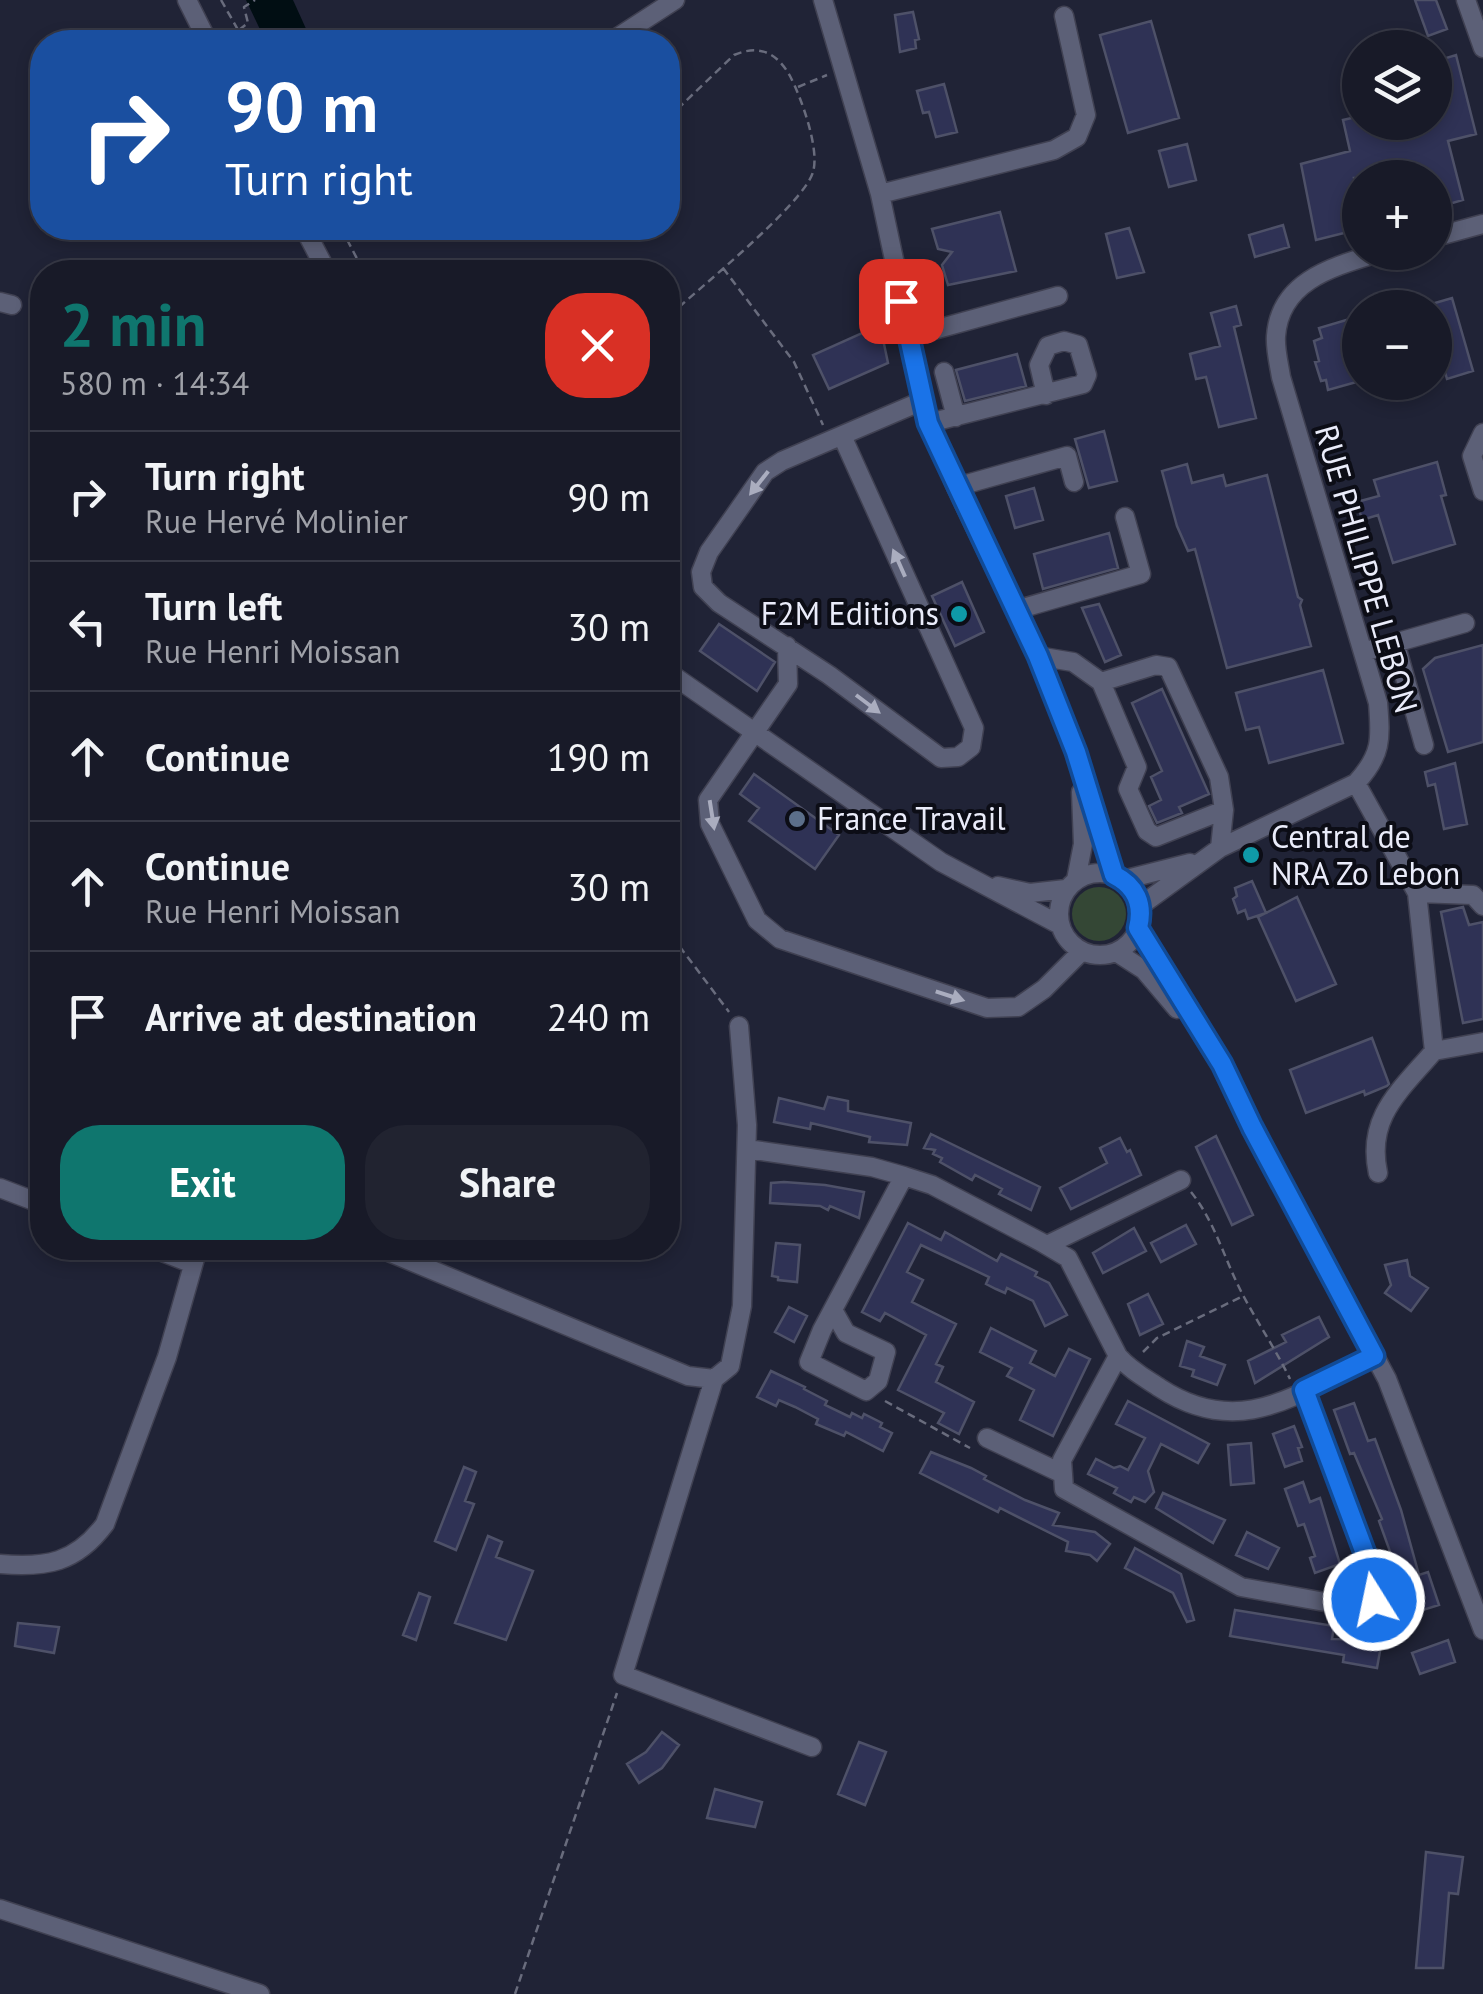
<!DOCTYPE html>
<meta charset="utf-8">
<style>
body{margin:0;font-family:"PT Sans",sans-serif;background:#212330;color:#f1f3f6;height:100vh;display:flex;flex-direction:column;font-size:38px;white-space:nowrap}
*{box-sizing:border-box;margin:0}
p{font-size:32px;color:#9fa1a8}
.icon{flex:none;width:55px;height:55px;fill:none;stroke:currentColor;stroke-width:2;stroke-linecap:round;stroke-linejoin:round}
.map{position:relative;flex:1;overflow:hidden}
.sheet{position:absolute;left:30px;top:260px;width:650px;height:1000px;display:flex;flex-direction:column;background:#181a28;border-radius:40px;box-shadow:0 5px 15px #0003,0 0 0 2px #363845}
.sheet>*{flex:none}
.banner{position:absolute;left:30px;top:30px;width:650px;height:210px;border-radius:40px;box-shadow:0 5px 15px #0003,0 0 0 2px #363845;background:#1a4fa0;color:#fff;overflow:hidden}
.buttons{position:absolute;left:1342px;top:30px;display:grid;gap:20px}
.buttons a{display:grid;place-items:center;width:110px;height:110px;border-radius:50%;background:#181a28;box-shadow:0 5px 15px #0003,0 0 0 2px #363845;font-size:50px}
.pin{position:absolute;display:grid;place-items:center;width:85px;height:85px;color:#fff;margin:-42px;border-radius:20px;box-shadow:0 5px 15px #0006}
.me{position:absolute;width:110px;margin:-55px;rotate:350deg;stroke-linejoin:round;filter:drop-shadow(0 0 8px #0008)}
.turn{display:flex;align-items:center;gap:35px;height:210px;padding:0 30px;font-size:45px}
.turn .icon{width:130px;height:130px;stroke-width:2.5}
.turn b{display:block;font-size:70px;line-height:85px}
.round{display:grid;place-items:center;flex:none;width:105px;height:105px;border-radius:40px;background:#212330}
.head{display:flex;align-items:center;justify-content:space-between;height:170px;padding:0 30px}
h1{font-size:60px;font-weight:600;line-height:75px;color:#0f766e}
.cta{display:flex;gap:20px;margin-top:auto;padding:20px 30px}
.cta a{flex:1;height:115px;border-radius:40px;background:#0f766e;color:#fff;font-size:40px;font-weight:600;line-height:115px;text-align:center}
.cta a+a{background:#212330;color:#f1f3f6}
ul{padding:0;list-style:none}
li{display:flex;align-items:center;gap:30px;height:130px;padding:0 30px;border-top:2px solid #363845}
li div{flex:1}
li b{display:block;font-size:38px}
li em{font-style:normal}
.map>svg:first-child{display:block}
.green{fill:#344735}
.water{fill:#010e13}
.building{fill:#2f3255;stroke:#4e5168;stroke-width:2.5}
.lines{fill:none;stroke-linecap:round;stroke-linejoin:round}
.minor-casing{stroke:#404152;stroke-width:21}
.path{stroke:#696c7d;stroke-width:2.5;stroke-dasharray:8 5;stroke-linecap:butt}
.minor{stroke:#5c6077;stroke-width:18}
.oneway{fill:#aaadbf}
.route-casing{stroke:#114b97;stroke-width:25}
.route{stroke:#1a73e8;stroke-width:18}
.culture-dot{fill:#0f9aa8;stroke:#0c0d16;stroke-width:4}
.service-dot{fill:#5c6f8a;stroke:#0c0d16;stroke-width:4}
.labels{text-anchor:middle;stroke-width:8;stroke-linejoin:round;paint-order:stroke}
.street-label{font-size:32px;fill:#eaecfa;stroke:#0c0d16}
.poi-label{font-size:32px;fill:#eaecfa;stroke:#0c0d16;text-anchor:start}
</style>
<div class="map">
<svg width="1483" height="1994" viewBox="0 0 1483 1994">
<rect width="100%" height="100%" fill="#202336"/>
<path class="green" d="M1072 914a27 27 0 1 1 54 0a27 27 0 1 1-54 0Z"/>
<path class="water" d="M246,0H293L312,42H266Z"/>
<path class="building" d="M1415,0H1436L1447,29L1428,36Z
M913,12L919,39L915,40L916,48L900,52L895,15Z
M1151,21L1179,118L1128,133L1100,35Z
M1456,55L1476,134L1448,141L1463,200L1435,208V178H1354L1360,203V229L1316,240L1301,164L1350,151L1343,120L1360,116V122H1435V99L1447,96L1436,61Z
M944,84L957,132L936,137L929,112L923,113L917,91Z
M1187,144L1196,180L1169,187L1159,151Z
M1000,212L1016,271L948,285L942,265L952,252L938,249L932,229Z
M1283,225L1289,247L1255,257L1249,235Z
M1129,228L1144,272L1117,278L1106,234Z
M1452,298L1473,371L1447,379L1435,337V303Z
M1236,306L1241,325L1234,327L1256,418L1219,427L1206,377L1196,379L1190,354L1220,346L1211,313Z
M1360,316V381L1328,390L1326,380L1321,381L1315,362L1319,361L1314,341L1322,338L1319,328Z
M880,325L888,363L829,389L813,355Z
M1017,354L1026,386L965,401L956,370Z
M1104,431L1117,481L1089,488L1075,439Z
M1437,462L1446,495L1441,496L1455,544L1393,563L1378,515L1362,520L1357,502L1379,496L1374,480Z
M1187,464L1192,483L1223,475L1226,486L1267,475L1298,597L1302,600L1300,605L1311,646L1227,668L1195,549L1188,551L1177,526L1162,471Z
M1034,488L1043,520L1015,528L1006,496Z
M1109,533L1118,568L1043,589L1034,554Z
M962,582L984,632L955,646L932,596Z
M1099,604L1121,655L1105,662L1082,608Z
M719,624L775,662L757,691L700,651Z
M1483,645V742L1448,752L1423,669L1435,658Z
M1323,670L1343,743L1269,763L1259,727L1246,730L1236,693Z
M1162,689L1209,794L1179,807L1182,813L1157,823L1149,806L1161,800L1151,777L1162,771L1132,703Z
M1455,763L1467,824L1444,829L1435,784L1428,786L1425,772Z
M754,774L839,835L815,869L749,821L759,808L740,794Z
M1252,881L1266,913L1248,919L1245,910L1238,913L1233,899L1237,896L1235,888Z
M1297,897L1336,984L1296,1001L1258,917Z
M1463,907L1469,925L1483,922V1019L1463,1023L1441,912Z
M1372,1038L1389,1084L1387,1086L1365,1095L1364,1091L1306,1113L1290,1070Z
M828,1097L848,1101V1111L911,1123L907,1145L869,1142L870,1137L811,1123L810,1129L774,1122L779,1098L824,1109Z
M931,1134L1040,1187L1031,1210L999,1194L1002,1189L975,1175L972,1180L940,1162L942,1158L933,1154L935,1150L924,1148Z
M1216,1136L1253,1215L1232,1225L1196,1147Z
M1120,1138L1127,1152L1130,1150L1141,1175L1071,1209L1060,1188L1107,1163L1100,1148Z
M784,1182L825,1185L864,1192L859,1218L830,1206L828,1210L820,1206L770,1203L771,1183Z
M908,1223L941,1240L945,1232L997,1261L1001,1254L1037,1272L1035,1276L1049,1283L1067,1315L1045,1326L1033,1301L1007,1288L1005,1293L996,1289L986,1284L989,1277L921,1245L907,1272L923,1280L912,1302L956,1324L936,1364L943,1367L936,1382L974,1402L959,1434L938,1423L944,1413L898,1390L926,1335L885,1313L880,1321L862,1312Z
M1186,1225L1196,1244L1161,1262L1151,1243Z
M1134,1228L1146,1251L1103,1273L1093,1253Z
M776,1243L800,1245L797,1282L778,1280V1277L772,1276Z
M1407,1260L1410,1276L1428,1288L1411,1311L1385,1293L1391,1285L1385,1265Z
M1148,1294L1163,1324L1140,1335L1128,1304Z
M789,1307L807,1316L794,1342L775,1332Z
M1319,1317L1329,1337L1255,1383L1248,1361L1286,1342L1282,1335Z
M991,1328L1036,1351L1030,1363L1055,1376L1069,1349L1090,1359L1053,1436L1020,1420L1034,1390L1007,1376L1012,1368L980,1352Z
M1187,1341L1204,1347L1200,1356L1225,1365L1217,1385L1192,1376L1194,1370L1180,1366Z
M771,1371L805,1387L804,1389L827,1401L825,1405L850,1417L852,1413L862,1418L864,1414L882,1423L880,1427L892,1433L883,1451L846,1432L844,1436L816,1424L818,1419L795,1407L779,1400L776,1406L757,1397Z
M1128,1401L1209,1444L1198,1463L1161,1444L1148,1471L1154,1492L1145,1502L1134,1497L1131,1502L1114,1493L1117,1488L1088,1474L1096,1459L1114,1468L1120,1466L1128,1470L1145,1438L1116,1424Z
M1354,1403L1368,1441L1375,1439L1401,1510L1419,1575L1428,1572L1439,1605L1423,1610L1417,1595L1402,1600L1396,1583L1401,1582L1379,1521L1382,1519L1354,1453L1350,1454L1334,1410Z
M1294,1426L1302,1447L1298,1448L1302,1461L1285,1467L1273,1434Z
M1251,1443L1254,1483L1231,1485L1228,1445Z
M931,1452L971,1468L986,1476L984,1479L1025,1500L1059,1513L1053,1525L1095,1532L1110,1544L1097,1561L1090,1555L1066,1551L1068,1542L1000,1508L998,1512L920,1473Z
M464,1467L476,1472L465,1501L474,1504L456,1550L435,1541Z
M1303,1482L1310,1502L1320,1498L1340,1564L1315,1573L1310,1558L1315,1556L1304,1524L1298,1526L1285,1489Z
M1163,1493L1225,1520L1213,1543L1156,1508Z
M1247,1532L1279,1548L1268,1569L1236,1555Z
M488,1536L502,1542L496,1557L533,1571L506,1640L455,1623Z
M1135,1548L1181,1574L1194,1620L1187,1622L1173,1593L1125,1568Z
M419,1593L430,1597L416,1640L403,1635Z
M1235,1610L1334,1626L1332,1639L1382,1640L1377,1668L1343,1662L1344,1655L1230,1636Z
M18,1623L59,1627L54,1653L15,1646Z
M1448,1640L1455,1662L1420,1674L1412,1653Z
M662,1732L679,1745L662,1768L639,1783L627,1764L646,1752Z
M859,1742L886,1752L865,1805L838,1794Z
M715,1789L762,1802L755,1827L707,1818Z
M1426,1852L1463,1857L1458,1894L1449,1893L1443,1968H1416Z"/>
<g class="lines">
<defs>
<path id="minor" d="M187,0L208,42
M823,0L880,194L929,423L956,487L1037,656L1076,751L1113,875
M1466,0L1483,48
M618,37L675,0
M880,194L1054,150L1077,137L1086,115L1064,16
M304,228L327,272
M1435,237L1483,224
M0,302L12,305
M908,337L1058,296
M944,372L956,417
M929,423L1083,384L1087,375L1078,345L1064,341L1048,346L1039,365L1046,395
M1483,433L1472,456L1483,491
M843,438L974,728L971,747L958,757L941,758L829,675L719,603L703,587L701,572L709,552L765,472L782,461L922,401
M956,487L1067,456L1074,482
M1016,610L1141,574L1125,517
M1395,642L1424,745
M787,646L788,684L708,800L710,824L757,920L780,939L987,1008L1018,1007L1044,989L1082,951
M1363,652L1465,623
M1037,656L1073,662L1101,682L1137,767L1128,789L1147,831L1156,837L1224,810
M668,672L941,862L1060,925
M1101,682L1156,665L1168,667L1219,777L1224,810L1220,848
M1356,783L1417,893L1434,1051C1400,1091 1366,1117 1378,1173
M1059 914a41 41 0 1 1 82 0a41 41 0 1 1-82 0Z
M1076,880L1083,844L1081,792
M1123,880L1190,863
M998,886L1030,893L1066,889
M1417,893L1473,895L1483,906
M1140,906L1220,848L1356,783C1382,755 1381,739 1378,703L1281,377C1279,364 1275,349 1276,336C1280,279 1336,266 1381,252
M1139,928L1223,1064L1252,1127L1387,1379L1483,1630
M1116,952L1144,970L1177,1009
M1434,1051L1483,1042
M747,1149L872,1167L904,1176L932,1185L1041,1242L1068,1258L1118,1356C1130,1370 1145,1378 1160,1388C1242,1441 1299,1392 1374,1356
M0,1188L42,1204
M1047,1245L1181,1180
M152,1248L193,1264
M379,1248L688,1376L714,1379L730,1366L742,1306L747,1125L739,1026
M833,1310L846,1333L886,1352L878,1381L866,1391L809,1362L822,1330L904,1176
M1118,1356L1062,1460L1064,1489L1241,1587L1347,1606L1373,1600L1375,1580L1304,1391
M714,1379L623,1675L812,1747
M987,1438L1063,1474
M0,1564C46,1568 76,1563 105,1524L167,1357L198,1248
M0,1909L260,1994"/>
</defs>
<use href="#minor" class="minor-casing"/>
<path class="path" d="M221,0L245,42
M239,30L248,23L244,7L255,0
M798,87L827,75
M668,118L734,55C760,44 777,53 790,76C801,97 820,149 813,172C804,204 698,289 668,317
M341,228L364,272
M723,268L794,362L823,425
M668,923L680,947L729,1012
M1191,1192C1216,1223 1225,1262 1244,1297C1259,1325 1276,1350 1290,1379
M1143,1352L1157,1338L1243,1296
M885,1401L970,1448
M515,1994L617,1693"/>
<use href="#minor" class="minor"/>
</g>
<defs><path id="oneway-solid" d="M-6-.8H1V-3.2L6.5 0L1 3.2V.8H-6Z" transform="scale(2.5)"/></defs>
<g class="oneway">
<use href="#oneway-solid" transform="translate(759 483) rotate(128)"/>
<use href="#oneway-solid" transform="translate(899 563) rotate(-114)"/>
<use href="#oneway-solid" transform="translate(868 704) rotate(37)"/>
<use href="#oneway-solid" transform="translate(712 815) rotate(81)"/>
<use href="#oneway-solid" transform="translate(950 996) rotate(18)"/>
</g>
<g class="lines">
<defs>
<path id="route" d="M901,301L928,423L1038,656L1076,752L1114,875C1136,886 1144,904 1138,928L1222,1064L1252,1127L1374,1356L1304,1390L1375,1580L1374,1600"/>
</defs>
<use href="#route" class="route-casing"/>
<use href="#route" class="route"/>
</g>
<g class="culture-dot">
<circle cx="959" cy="614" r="10"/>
<circle cx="1251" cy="855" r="10"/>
</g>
<circle class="service-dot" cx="797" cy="819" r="10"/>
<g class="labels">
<g class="street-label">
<text transform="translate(1366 569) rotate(74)" y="11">RUE PHILIPPE LEBON</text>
</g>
<g class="poi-label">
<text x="939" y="625" text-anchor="end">F2M Editions</text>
<text x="817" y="830">France Travail</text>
<text x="1271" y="848">Central de<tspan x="1271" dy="37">NRA Zo Lebon</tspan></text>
</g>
</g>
</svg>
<div class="buttons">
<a><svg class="icon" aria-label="layers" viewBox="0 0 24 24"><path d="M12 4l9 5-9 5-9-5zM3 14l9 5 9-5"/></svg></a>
<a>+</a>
<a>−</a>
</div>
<div class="pin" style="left:901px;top:301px;background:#d93025"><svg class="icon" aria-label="arrive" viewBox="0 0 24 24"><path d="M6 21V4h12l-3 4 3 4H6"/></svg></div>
<svg class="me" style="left:1374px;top:1600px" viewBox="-20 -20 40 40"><circle r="17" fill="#1a73e8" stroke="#fff" stroke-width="3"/><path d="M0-11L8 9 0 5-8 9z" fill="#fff"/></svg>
<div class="banner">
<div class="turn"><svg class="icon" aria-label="right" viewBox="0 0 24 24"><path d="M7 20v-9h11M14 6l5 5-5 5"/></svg><div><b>90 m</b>Turn right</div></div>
</div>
<section class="sheet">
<div class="head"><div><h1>2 min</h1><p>580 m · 14:34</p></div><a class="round" style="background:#d93025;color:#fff"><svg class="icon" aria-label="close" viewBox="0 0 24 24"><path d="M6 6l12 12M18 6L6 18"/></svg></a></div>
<ul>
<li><svg class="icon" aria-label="right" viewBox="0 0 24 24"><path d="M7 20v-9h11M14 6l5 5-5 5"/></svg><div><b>Turn right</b><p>Rue Hervé Molinier</p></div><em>90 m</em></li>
<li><svg class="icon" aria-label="left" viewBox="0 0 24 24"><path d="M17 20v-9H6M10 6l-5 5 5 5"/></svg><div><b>Turn left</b><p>Rue Henri Moissan</p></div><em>30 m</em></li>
<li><svg class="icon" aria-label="ahead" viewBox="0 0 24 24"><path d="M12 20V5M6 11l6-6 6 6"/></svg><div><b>Continue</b></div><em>190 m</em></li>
<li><svg class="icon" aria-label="ahead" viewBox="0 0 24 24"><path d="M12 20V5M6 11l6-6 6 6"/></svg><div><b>Continue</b><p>Rue Henri Moissan</p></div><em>30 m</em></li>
<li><svg class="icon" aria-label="arrive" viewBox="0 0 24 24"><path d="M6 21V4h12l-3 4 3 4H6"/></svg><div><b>Arrive at destination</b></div><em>240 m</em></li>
</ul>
<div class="cta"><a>Exit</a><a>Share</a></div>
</section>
</div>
